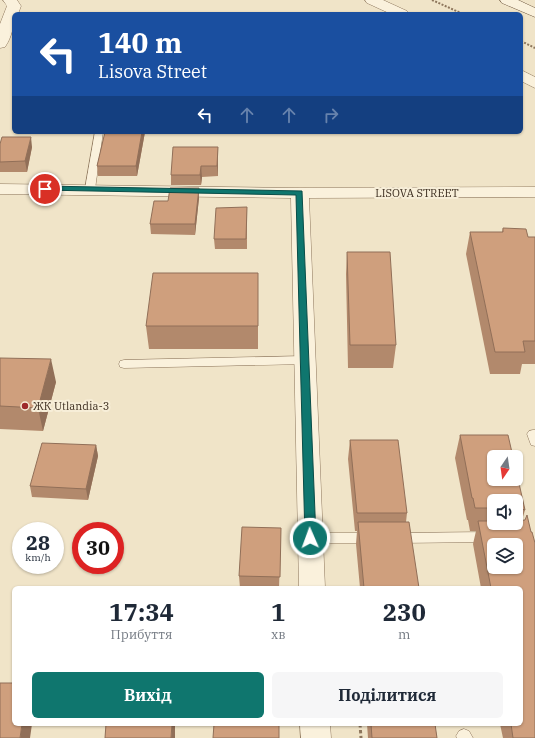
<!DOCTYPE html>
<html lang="uk">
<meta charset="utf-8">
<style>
body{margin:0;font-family:"IBM Plex Serif",serif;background:#f6f6f7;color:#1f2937;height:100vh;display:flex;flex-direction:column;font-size:15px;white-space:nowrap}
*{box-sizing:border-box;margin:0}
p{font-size:13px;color:#747a83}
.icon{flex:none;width:22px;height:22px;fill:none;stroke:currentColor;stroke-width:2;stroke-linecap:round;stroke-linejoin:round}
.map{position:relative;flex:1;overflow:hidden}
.sheet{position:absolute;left:12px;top:586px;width:511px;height:140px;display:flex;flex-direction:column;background:#fff;border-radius:6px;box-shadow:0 1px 3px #0004}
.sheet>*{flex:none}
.top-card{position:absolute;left:12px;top:12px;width:511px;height:122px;border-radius:6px;box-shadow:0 1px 3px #0004;background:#1a4fa0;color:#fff;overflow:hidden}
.needle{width:26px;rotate:193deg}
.fabs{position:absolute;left:487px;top:450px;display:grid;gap:8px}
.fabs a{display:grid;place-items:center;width:36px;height:36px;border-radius:6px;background:#fff;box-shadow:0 1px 3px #0004;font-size:20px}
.speed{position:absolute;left:12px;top:522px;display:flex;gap:8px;font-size:20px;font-weight:700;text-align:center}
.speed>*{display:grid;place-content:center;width:52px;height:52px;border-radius:50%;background:#fff;box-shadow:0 1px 3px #0004;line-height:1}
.speed small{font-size:10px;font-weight:400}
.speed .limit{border:6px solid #d22;background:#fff;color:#111}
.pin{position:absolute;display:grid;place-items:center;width:34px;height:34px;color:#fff;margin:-17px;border:2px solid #fff;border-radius:50%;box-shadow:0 1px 4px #0007}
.me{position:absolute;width:44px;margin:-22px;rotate:358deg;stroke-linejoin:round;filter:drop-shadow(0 0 3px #0008)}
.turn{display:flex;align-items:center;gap:14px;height:84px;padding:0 20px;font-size:18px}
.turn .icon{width:52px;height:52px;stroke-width:2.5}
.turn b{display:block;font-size:28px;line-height:34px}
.lanes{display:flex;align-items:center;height:38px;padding:0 20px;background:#0003;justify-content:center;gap:20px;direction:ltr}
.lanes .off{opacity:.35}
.eta{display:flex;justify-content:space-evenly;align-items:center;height:68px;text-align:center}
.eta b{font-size:24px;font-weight:700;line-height:28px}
.action{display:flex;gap:8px;margin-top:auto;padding:8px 20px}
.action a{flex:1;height:46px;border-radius:6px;background:#0f766e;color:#fff;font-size:16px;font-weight:700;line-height:46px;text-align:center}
.action a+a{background:#f6f6f7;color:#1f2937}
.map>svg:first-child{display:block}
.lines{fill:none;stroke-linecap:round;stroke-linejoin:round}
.service-casing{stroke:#8d765c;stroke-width:1}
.minor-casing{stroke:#8d765c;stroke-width:1}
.secondary-casing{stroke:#6f573f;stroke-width:1}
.path-far1{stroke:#8d765c;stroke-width:2;stroke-dasharray:2 1.5;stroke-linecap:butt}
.path{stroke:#8d765c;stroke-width:3;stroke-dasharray:3.5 2.5;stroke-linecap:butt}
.service{fill:#faf1dc;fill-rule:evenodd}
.minor{fill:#faf1dc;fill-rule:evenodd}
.secondary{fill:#faf1dc;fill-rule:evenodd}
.wall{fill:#b2896c;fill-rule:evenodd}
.shaded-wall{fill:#916f58}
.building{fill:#cf9f7d;stroke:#916f58;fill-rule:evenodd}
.route{fill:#0f766e;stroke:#0a4d48}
.poi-dot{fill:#9e2a2b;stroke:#f7eed8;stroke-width:1.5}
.labels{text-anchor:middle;stroke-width:4;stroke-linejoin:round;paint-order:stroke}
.street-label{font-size:11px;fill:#3d2e20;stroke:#f7eed8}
.poi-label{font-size:11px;fill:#3d2e20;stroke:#f7eed8;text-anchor:start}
</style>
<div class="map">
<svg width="535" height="738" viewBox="0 0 535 738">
<rect width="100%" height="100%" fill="#f0e4c8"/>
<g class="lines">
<defs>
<path id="service" d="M95,132H103L95,189L90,192L85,189Z
M305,356L309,357L310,360L309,363L305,364L124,368L120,367L119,364L120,361L124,360Z
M533,430H535V446L531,445L527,434L529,431Z
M490,532L495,533L496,537L495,541L490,542L397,543L392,542L391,538L392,534L397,533Z
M310,533H372L377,534L378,538L377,542L372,543H310L305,542L304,538L305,534Z
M464,729L469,731L473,738H457L456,736L459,731Z"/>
<path id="minor" d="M3,0H17L21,6L18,14H14C14,25 12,37 5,47L0,48V24L7,6Z
M365,0H383L407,11L409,14H391L367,3Z
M521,70L535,77V88L521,81Z
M0,184L300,188L535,187V197L309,198L325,588H299L291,198L0,194Z
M300,724H330L331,738H301Z"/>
<path id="secondary" d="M500,0H518L535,8V17L502,3Z"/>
</defs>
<use href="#service" class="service-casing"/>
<use href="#minor" class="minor-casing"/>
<use href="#secondary" class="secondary-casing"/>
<path class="path-far1" d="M432,0L463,14
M521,41L535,48"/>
<path class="path" d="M360,724L361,738"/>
<use href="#service" class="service"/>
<use href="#minor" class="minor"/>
<use href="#secondary" class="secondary"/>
</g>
<path class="wall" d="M105,132H145L137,176H98L97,166Z
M0,144L32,147L27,172H0Z
M218,147V176L202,177L201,185H171V175Z
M199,198L195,235L151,234L150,224L168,201Z
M247,207V249H215L214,239Z
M503,228L528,237H535V364H522L520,374H490L466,254L470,232H502Z
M347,252L396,345L393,368H348L346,274Z
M258,273V349H149L146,326Z
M0,358L56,382L43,431L0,429Z
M460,435L525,510L522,520L535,738H503L500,724H521V588H481L473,544L476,531H470L468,520H467L455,458ZM494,501H516V523H494Z
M350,440L407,513L406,522L419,588H360L356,544L357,531H355L348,459Z
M96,445L98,456L88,500L32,497L30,486Z
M281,528L279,588H240L239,576Z
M367,724H435L437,738H368Z"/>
<path class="shaded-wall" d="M142,132H145L137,176L136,166Z
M31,137L32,147L27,172L25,161Z
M218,147V176L217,166Z
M201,166L202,177L201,185L200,175Z
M199,188V198L195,235V224Z
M51,359L56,382L43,431L38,408Z
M96,445L98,456L88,500L86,489Z
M22,724H32L30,738H20Z
M172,724H175V738H171Z"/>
<path class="building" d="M105,132H142L136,166H97Z
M2,137H31L25,161L0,162V144Z
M173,147H218L217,166H201L200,175H171Z
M170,188H199L195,224H150L154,201H168Z
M247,207L246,239H214L216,208Z
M503,228L526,229L528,237H535V341H523L525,352H495L470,232H503Z
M347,252H390L396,345H350Z
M153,273H258V326H146Z
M0,358L51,359L38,408L0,406Z
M460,435H508L513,457H494V479H516V470L525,510L519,508H516V501H494V508H475L473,498H472Z
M350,440H398L407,513H357Z
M42,443L96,445L86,489L30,486Z
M527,515L531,532H532L535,543V738H513L511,724H521V588H491L478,521H494V523H516V521L525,520ZM494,545H516V567H494Z
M358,522H409L419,588H364Z
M242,527L281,528L280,577L239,576Z
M0,683H14V724H22L20,738H0Z
M106,724H172L171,738H105Z
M214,724H279V738H213Z
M371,724H435L437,738H372Z"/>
<path class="route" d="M45,186L302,191L316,538L314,541L310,543L306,541L305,538L296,195L42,190L41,189Z"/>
<circle class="poi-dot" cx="25" cy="406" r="4"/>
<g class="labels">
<g class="street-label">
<text x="417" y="197">LISOVA STREET</text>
</g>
<g class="poi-label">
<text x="33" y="410">ЖК Utlandia-3</text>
</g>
</g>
</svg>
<div class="fabs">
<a><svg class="needle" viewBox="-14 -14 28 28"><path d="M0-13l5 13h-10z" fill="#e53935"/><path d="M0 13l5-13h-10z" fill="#747a83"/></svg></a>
<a><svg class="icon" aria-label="sound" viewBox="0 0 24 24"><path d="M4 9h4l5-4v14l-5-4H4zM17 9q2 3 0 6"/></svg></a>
<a><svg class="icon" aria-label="layers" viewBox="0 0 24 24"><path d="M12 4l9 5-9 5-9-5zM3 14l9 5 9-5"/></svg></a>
</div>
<div class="speed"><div>28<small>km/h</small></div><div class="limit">30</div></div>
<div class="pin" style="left:45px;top:189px;background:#d93025"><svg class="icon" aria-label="arrive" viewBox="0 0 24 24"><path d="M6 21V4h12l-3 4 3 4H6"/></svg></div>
<svg class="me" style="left:310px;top:538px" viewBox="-20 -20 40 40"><circle r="17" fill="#0f766e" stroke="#fff" stroke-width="3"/><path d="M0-11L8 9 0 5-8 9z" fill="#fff"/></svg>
<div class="top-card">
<div class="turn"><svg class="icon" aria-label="left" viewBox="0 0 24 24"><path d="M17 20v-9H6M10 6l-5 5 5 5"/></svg><div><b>140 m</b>Lisova Street</div></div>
<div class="lanes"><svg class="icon" aria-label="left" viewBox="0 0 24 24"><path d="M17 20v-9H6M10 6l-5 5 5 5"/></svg><svg class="icon off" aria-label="ahead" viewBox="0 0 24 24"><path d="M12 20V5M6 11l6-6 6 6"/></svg><svg class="icon off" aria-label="ahead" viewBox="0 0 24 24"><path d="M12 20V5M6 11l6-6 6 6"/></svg><svg class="icon off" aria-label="right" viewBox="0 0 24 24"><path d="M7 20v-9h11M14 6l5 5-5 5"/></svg></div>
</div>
<section class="sheet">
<div class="eta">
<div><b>17:34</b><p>Прибуття</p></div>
<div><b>1</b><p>хв</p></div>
<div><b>230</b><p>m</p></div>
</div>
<div class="action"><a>Вихід</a><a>Поділитися</a></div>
</section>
</div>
